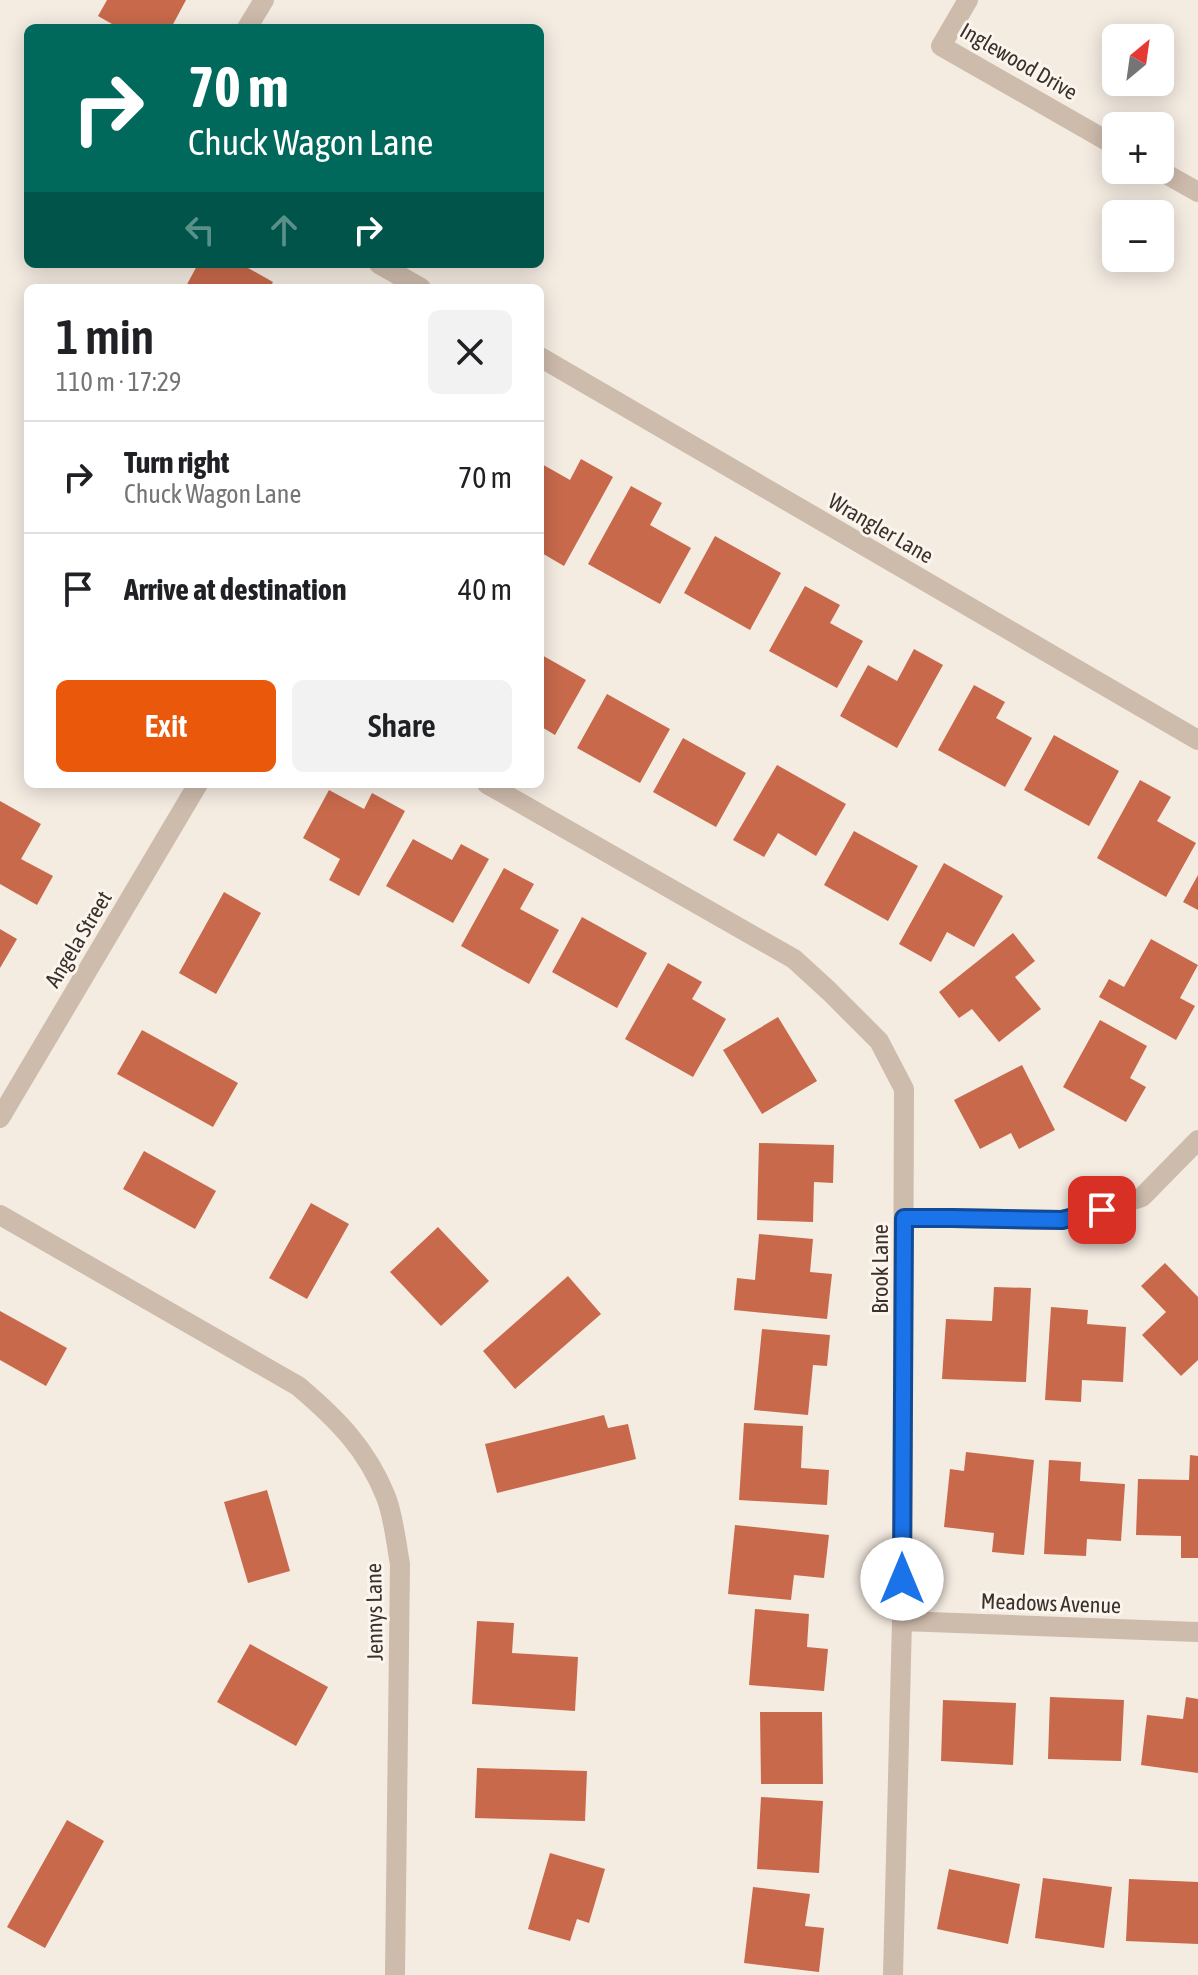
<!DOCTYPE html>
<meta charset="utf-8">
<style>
body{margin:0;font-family:"Asap Condensed",sans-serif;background:#f2f2f2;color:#202124;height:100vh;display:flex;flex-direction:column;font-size:30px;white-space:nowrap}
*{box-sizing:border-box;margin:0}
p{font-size:26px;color:#757577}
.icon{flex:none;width:44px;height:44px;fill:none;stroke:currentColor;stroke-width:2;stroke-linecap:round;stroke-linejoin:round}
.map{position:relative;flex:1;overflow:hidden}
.drawer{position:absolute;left:24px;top:284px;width:520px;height:504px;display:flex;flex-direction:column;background:#fff;border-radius:12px;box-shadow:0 4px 20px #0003}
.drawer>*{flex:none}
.hud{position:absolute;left:24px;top:24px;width:520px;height:244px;border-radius:12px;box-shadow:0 4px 20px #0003;background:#00695c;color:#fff;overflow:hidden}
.needle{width:52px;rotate:29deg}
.tools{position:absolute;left:1102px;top:24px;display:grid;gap:16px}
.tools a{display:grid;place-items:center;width:72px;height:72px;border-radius:12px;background:#fff;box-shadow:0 4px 20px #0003;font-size:40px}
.pin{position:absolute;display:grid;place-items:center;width:68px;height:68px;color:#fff;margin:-34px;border-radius:16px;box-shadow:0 4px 12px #0006}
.me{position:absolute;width:88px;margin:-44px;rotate:0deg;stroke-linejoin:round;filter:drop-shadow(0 0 6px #0008)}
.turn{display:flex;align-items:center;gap:28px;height:168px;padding:0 32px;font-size:36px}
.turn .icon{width:104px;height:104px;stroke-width:2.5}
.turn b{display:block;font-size:56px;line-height:68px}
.lanes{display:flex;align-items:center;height:76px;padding:0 32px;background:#0003;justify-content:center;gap:40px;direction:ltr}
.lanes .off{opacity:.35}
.round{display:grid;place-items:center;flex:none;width:84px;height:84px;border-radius:12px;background:#f2f2f2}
.overview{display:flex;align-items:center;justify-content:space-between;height:136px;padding:0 32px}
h1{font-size:48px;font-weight:600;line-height:60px}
.action{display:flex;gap:16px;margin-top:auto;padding:16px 32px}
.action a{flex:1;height:92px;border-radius:12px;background:#ea580c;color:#fff;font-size:32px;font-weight:600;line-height:92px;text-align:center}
.action a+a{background:#f2f2f2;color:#202124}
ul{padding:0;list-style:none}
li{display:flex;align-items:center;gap:24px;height:112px;padding:0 32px;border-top:2px solid #e0e0e0}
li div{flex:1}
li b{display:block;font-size:30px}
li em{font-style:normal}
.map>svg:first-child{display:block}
.building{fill:#c8694b}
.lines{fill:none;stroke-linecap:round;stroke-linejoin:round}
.minor{stroke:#cdbbac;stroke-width:20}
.route-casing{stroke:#114b97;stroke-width:20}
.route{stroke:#1a73e8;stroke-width:14}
.labels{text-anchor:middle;stroke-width:6;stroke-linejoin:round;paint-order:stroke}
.street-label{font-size:22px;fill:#3b302b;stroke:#fbf5ee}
</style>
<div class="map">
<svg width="1198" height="1975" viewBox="0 0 1198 1975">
<rect width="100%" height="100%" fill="#f4ebe1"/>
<path class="building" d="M107,0H186L171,28H119L98,16Z
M198,264H241L273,282L270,288H185Z
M581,459L613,477L564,566L540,552V536L543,529L540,527V463L570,480Z
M631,486L662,503L650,525L691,548L660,604L588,564Z
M715,536L781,573L750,630L684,593Z
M805,586L840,605L830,623L863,641L837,688L769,651Z
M914,649L943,665L897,748L840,716L868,665L897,681Z
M540,654L586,680L555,735L540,726Z
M974,685L1005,702L996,718L1032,738L1005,787L938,750Z
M607,694L670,729L640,783L577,748Z
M1054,735L1119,771L1089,826L1024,790Z
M683,738L746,773L716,827L653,792Z
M777,765L846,804L816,856L778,833L764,857L733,840Z
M1140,780L1171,797L1157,821L1196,843L1166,897L1097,858Z
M329,790L364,809L372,793L405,811L359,896L329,880L340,859L303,838Z
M0,801L41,824L21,859L53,876L37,905L0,884Z
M854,831L918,866L888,921L824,885Z
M413,839L452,860L461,844L489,859L453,923L386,886Z
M944,863L1003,896L974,947L947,932L931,962L899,944Z
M504,868L534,884L520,909L559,930L529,984L461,946Z
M1198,875V910L1183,902Z
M224,892L261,913L216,994L179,973Z
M582,917L647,953L617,1008L552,972Z
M0,929L17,939L0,968Z
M1013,933L1035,961L1015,977L1041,1009L999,1042L972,1009L959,1018L939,992Z
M1151,939L1198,965L1180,998L1195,1006L1176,1040L1099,997L1109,979L1124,987Z
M668,963L702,982L692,999L726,1019L693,1077L625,1039Z
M778,1017L817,1081L762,1114L723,1050Z
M1100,1020L1147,1046L1130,1078L1146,1087L1126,1122L1063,1087Z
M142,1030L238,1083L213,1127L117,1074Z
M1022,1065L1055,1130L1019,1149L1011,1133L980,1149L954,1100Z
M759,1143L834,1145L833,1183L814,1182L813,1222L757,1220Z
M144,1151L216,1191L195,1229L123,1189Z
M311,1203L349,1224L307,1299L269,1278Z
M438,1227L489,1281L441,1326L390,1272Z
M759,1234L813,1239L810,1272L832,1274L827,1319L734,1310L737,1278L755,1280Z
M1165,1263L1198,1297V1360L1181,1376L1142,1335L1166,1312L1141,1286Z
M568,1276L601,1314L515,1389L483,1351Z
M994,1287L1031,1288L1026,1382L942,1379L946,1319L992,1321Z
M1051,1307L1088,1310L1087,1324L1126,1327L1123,1382L1082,1380L1081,1402L1045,1400Z
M0,1311L67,1348L46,1386L0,1360Z
M762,1329L830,1335L827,1366L813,1365L808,1415L754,1410Z
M604,1415L608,1428L628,1424L636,1459L497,1493L485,1444Z
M744,1423L803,1426L801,1468L829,1470L827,1505L739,1500Z
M966,1452L1034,1460L1024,1555L992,1552L994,1533L944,1527L950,1469L964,1471Z
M1190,1455L1198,1456V1558H1181V1536L1136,1535L1138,1479L1189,1480Z
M1049,1460L1081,1462L1080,1481L1125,1484L1121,1541L1087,1539L1086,1556L1044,1554Z
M267,1490L290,1571L248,1583L224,1502Z
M735,1525L829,1535L824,1578L794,1575L791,1600L728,1594Z
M755,1609L809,1614L807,1647L828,1649L824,1691L749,1685Z
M477,1621L514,1623L512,1653L578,1657L575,1711L472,1704Z
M250,1644L328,1687L296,1746L217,1702Z
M1050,1697L1124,1700L1121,1761L1048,1759Z
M1186,1697L1198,1699V1773L1141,1765L1147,1715L1183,1719Z
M943,1700L1016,1703L1013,1765L941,1761Z
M760,1712H822L823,1784H761Z
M477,1768L587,1771L585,1821L475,1818Z
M761,1797L823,1801L819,1873L757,1869Z
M67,1820L104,1841L45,1948L7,1927Z
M550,1853L605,1869L589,1923L577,1919L570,1941L528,1929Z
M949,1869L1020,1884L1008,1944L937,1929Z
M1043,1878L1112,1887L1104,1948L1035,1938Z
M1129,1879L1198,1882V1944L1126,1941Z
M753,1887L810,1894L805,1926L824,1928L819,1972L744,1963Z"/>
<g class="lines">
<path class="minor" d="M968,0L941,46L1116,146
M247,28L264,0
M1159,170L1198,192
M379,264L421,288
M540,357L1198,740
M487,784L794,959L829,991L879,1041L904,1089L902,1621L893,1975
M0,1118L198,784
M0,1215L298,1386C337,1419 367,1449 386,1497C394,1518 396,1543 400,1564L395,1975
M904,1218H952L1062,1220L1102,1210L1142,1197L1198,1140
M902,1621L1198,1632"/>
</g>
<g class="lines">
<defs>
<path id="route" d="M902,1579L904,1218H952L1062,1220L1102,1210"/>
</defs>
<use href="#route" class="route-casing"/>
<use href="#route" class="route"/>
</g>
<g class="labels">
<g class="street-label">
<text transform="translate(1019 61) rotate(30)" y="8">Inglewood Drive</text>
<text transform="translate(881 528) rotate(30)" y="8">Wrangler Lane</text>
<text transform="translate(78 939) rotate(-59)" y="8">Angela Street</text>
<text transform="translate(880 1269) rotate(-90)" y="8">Brook Lane</text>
<text transform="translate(1051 1603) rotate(2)" y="8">Meadows Avenue</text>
<text transform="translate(374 1612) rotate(-91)" y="8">Jennys Lane</text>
</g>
</g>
</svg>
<div class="tools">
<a><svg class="needle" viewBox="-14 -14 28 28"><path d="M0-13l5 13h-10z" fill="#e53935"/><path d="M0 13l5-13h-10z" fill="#757577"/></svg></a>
<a>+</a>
<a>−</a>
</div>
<div class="pin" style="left:1102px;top:1210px;background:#d93025"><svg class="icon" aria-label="arrive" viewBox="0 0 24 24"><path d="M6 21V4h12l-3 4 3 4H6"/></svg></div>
<svg class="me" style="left:902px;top:1579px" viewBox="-20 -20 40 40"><circle r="19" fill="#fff"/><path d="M0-13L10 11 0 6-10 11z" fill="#1a73e8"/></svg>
<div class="hud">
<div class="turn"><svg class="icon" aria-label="right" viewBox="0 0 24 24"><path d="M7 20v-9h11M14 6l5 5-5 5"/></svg><div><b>70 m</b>Chuck Wagon Lane</div></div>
<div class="lanes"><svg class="icon off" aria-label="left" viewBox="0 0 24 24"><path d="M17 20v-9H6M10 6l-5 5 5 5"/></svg><svg class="icon off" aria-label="ahead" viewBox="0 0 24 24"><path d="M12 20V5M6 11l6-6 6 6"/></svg><svg class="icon" aria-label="right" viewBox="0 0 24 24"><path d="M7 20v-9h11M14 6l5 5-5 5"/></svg></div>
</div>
<section class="drawer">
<div class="overview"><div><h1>1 min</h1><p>110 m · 17:29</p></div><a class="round"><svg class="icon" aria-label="close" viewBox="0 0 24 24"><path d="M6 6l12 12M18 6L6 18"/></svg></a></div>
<ul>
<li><svg class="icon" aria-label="right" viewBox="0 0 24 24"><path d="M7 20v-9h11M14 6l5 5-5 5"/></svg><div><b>Turn right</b><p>Chuck Wagon Lane</p></div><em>70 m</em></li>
<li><svg class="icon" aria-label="arrive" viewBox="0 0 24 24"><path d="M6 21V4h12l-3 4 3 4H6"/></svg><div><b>Arrive at destination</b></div><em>40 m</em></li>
</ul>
<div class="action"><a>Exit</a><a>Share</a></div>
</section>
</div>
